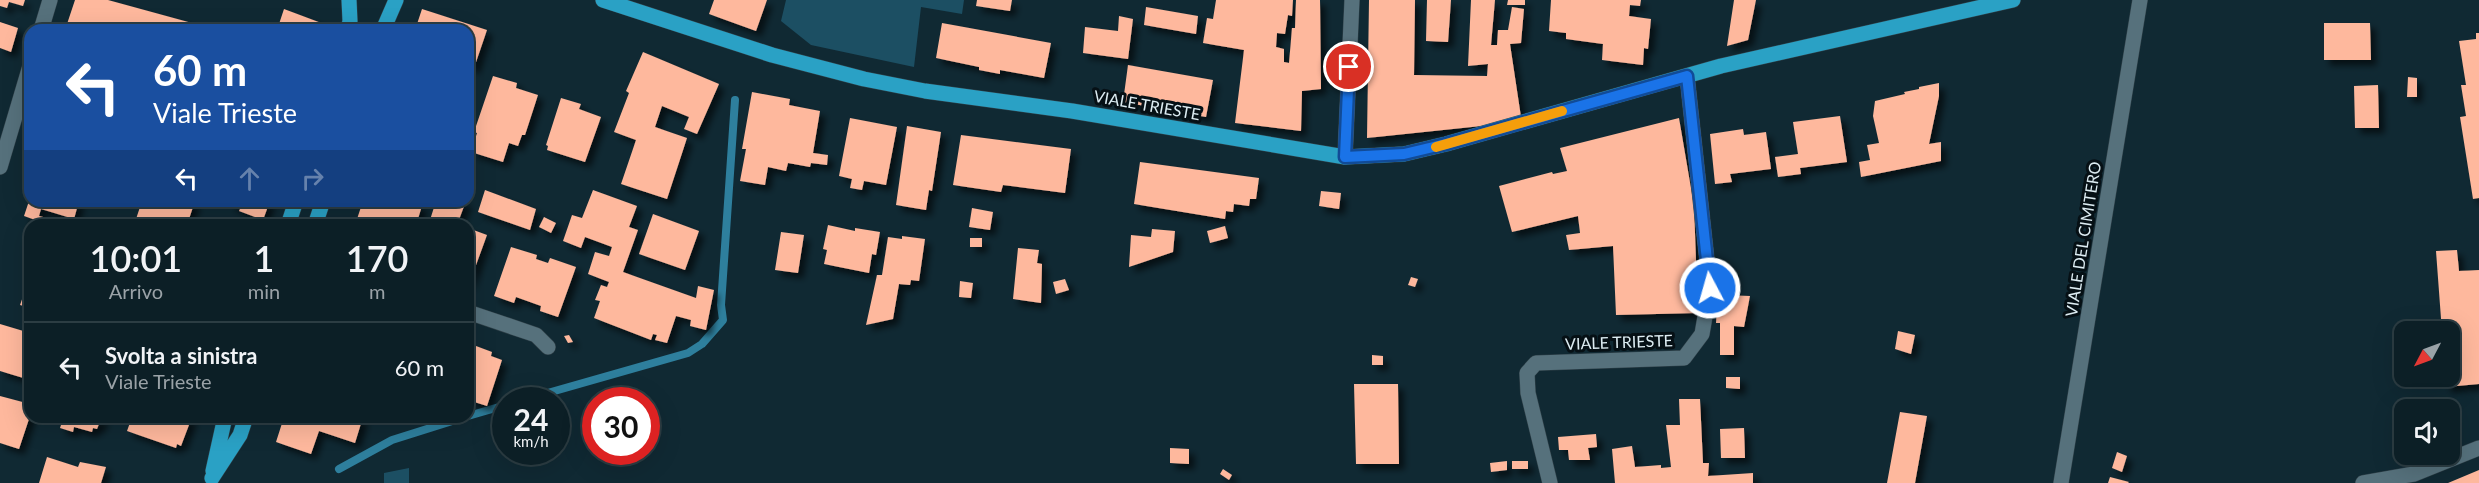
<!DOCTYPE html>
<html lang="it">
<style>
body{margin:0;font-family:Lato,sans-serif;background:#15272e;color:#f1f3f6;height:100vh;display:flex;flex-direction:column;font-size:22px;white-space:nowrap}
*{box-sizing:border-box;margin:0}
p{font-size:20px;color:#9aa2a7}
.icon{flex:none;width:33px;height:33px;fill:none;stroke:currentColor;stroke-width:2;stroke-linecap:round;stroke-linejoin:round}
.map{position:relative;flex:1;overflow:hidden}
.panel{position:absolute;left:24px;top:219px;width:450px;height:204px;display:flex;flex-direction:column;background:#0c1f26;border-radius:18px;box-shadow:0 6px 24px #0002,0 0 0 2px #2c3d43}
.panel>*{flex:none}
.guide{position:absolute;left:24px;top:24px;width:450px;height:183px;border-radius:18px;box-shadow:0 6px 24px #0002,0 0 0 2px #2c3d43;background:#1a4fa0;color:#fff;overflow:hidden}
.needle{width:39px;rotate:229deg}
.buttons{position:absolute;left:2394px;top:321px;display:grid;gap:12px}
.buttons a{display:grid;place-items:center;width:66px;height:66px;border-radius:12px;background:#0c1f26;box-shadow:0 6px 24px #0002,0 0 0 2px #2c3d43;font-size:30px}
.speed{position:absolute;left:492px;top:387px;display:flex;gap:12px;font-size:30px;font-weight:700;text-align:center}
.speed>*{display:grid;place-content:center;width:78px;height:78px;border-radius:50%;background:#0c1f26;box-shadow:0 6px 24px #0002,0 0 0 2px #2c3d43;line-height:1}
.speed small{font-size:15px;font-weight:400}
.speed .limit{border:9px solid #d22;background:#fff;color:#111}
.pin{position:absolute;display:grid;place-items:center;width:51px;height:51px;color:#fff;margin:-26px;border:3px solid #fff;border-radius:50%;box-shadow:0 2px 6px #0007}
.me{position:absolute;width:66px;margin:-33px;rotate:354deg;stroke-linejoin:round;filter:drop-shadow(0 0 4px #0008)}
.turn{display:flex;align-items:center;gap:21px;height:126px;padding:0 30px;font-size:27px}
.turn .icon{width:78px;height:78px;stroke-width:2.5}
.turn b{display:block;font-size:42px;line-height:51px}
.lanes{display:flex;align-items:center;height:57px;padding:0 30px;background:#0003;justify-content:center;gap:30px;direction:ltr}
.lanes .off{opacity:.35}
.eta{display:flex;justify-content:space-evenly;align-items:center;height:102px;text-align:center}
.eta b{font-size:36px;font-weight:600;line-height:42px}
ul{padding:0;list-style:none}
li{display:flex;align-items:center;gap:18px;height:90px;padding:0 30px;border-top:2px solid #2c3d43}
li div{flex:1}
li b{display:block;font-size:22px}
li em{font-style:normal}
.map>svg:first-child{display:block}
.green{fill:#1c4f63}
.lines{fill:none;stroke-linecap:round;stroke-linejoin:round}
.stream{stroke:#2e7f9d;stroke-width:8}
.building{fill:#feb89d;filter:url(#shadow)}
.minor-casing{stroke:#31424a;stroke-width:16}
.major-casing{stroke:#31424a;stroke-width:16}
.minor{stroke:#56717c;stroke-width:15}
.major{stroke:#2aa1c5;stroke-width:15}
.route-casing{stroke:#114b97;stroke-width:15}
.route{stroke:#1a73e8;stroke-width:10}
.slow{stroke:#f59e0b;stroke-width:10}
.labels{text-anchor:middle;stroke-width:6;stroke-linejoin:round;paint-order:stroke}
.street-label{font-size:16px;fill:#ddecf2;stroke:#061015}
</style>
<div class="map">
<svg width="2479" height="483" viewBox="0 0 2479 483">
<defs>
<filter id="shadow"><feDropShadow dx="5.5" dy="5.5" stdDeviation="3" flood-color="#0009"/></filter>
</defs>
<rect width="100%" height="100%" fill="#102933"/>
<path class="green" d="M786,0H964L962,14L921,7L914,67L811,45L781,21Z
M409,468V483H384V473Z"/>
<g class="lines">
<path class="stream" d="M523,400L688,353L702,344L723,320L721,305L735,100
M468,416L506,405
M339,469L392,440L465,417"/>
</g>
<path class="building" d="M0,0H25L23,6L9,2L7,8L0,6Z
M75,0H108L192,23L190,30H65Z
M714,0H767L756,31L709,14Z
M977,0H1012L1010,11L976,6Z
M1216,0H1293L1292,16L1288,15L1285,34L1277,33L1276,47L1284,49V62L1289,63L1292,28H1295L1296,0H1320L1321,89L1302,91L1301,131L1235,123L1244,50L1203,43L1207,18L1213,19Z
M1369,0H1415L1414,75L1487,76L1488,64L1468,66L1471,0H1495L1491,45H1497L1498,30H1508L1512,7L1524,9L1521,43L1510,44L1521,117L1491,125L1367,138Z
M1427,0H1451L1448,42L1426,41Z
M1508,0H1525V5H1507Z
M1551,0H1641L1640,6L1630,5L1629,16L1651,19L1648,49L1644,48L1643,65L1602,60L1603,44L1566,39V33L1549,31Z
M1734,0H1756L1748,40L1727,46Z
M1146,7L1198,16L1196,34L1144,25Z
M284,9L324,24L322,30H277Z
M422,9L487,30L474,68L468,66V30H415Z
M1119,16L1133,19L1128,59L1083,53L1085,27L1118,31Z
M0,22L18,28L11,52L0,48Z
M942,23L1051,43L1044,78L1000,70V74L979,70V67L936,58Z
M2324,23H2370L2371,60H2324Z
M2476,33H2479V198L2473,199L2460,117L2466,116L2461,85H2466L2459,41L2476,39Z
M643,52L719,84L697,134L684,129L689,117L662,106L655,127L687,138L667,199L621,184L636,140L614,132L629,93L626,91Z
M1128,65L1213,80L1206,117L1123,102Z
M493,76L517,83L516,88L538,95L525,135H522L518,146L509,143L503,162L471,152L477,133L474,132Z
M2408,77L2417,78V97H2407Z
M1939,83V96L1929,144L1941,142V161L1861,177L1859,162L1870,160L1867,145L1879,143L1873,116L1875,101L1905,94L1904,92L1919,89V87Z
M2378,85L2379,128H2355L2354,86Z
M752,92L790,99L789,105L820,111L813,153L828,155L827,165L811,163L810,167L788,163L786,171L768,167L765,185L740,181L746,149H742Z
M561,98L581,104L579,109L601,117L585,162L547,150L548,146L546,145Z
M1840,116L1847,162L1800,168L1801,174L1778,177L1775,157L1798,154L1793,122Z
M850,118L897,127L886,185L864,181L862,190L850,188L852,179L839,176Z
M1679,118L1694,206L1698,313L1616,315L1613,246L1569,250L1566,235L1580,233L1578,216L1512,232L1499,186L1552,172L1553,174L1567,171L1560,148Z
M907,126L941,132L932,191L929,190L926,210L896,205Z
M1743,129L1744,135L1766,132L1771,169L1730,174L1732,182L1715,184L1710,134Z
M961,135L1071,149L1065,193L1003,185L1001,192L953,185Z
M1140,162L1259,178L1256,199H1250L1249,206L1234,204L1233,212L1226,211L1225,219L1134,204Z
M485,190L536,209L530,230L478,212Z
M593,190L637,206L629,227L638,230L623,272L696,298L698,286L714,290L706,330L690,326L691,320L676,316L667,343L655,340L657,335L653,334L651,340L594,318L600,301L595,300L601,285L607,287L609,282L588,274L595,252L609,256L612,247L585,237L581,248L563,241L572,215L582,218Z
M1321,191L1341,193L1339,209L1319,206Z
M29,201H79L74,219L41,209L39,216L43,217L41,222L24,216Z
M142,201H195L187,225H134Z
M231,201H270L263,220L239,211L240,209L230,205Z
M363,201H407L422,206L416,225H355Z
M436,201H466L457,225H444L430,220Z
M972,208L993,212L990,230L969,227Z
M653,214L699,231L685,270L639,254Z
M544,217L556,223L551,233L539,227Z
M828,225L855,231V228L880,232L876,255L872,254L869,273L824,264L827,250L823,249Z
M1225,226L1228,238L1210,243L1207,231Z
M468,228L487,235L468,287Z
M1152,229L1175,231L1173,252L1129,267L1131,235L1151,237Z
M781,232L804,235L798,273L775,270Z
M902,236L925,239L919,281L911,280L910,285L899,284L893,319L866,325L877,275H882L888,237L902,239Z
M970,238H982V247H970Z
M511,247L537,255L536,259L548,263L550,258L576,267L558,317L540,311L541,306L516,297L514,303L494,296Z
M1018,248L1039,250L1037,263L1042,264L1041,303L1013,299Z
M2457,250L2459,271L2479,270V384L2446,387L2445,376H2450V332H2442L2436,251Z
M1411,277L1418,279L1415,287L1408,285Z
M1065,279L1069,290L1056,294L1053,282Z
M960,281L973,283L971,298L959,297Z
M27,285L30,286V308L20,305Z
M1726,295L1750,296L1744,327L1734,326V355H1720V323H1716L1717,307L1726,308Z
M0,324L30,333V380L0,371Z
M1898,331L1915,335L1911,354L1895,349Z
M569,335L573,342L568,343L564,336Z
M468,343L492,352L491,356L502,360L487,406L468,400Z
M1372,355L1383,356V365H1372Z
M1726,377H1740V389L1726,388Z
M1354,384H1398L1399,464H1356Z
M0,396L30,404V416L19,449L0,443Z
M1679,399H1700L1703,463H1709L1708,476L1753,473V483H1615L1612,449L1632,446L1635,467L1661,465V468L1671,467L1666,425H1680Z
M1900,412L1927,416L1915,483H1887Z
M58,417H103L101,425L99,424L97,429L93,428L92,432L74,427L73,432L60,428L62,422L57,421Z
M132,417H192L181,446L177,444L176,448L127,431Z
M284,417H363L355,443L319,431L311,454L276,442Z
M1744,428L1745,458H1721L1720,429Z
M1596,434L1597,447L1588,448L1590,460H1569L1568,450H1559L1558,437Z
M1170,448L1189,449V464L1170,463Z
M2117,452L2127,456L2122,472L2112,468Z
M47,457L78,467L80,462L106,467L101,483H39Z
M1507,461V470L1491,472L1490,463Z
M1512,461H1528V469H1512Z
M1223,469L1232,475L1229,480L1220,474Z
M2479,470V483H2448Z
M2110,477L2129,482L2128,483H2108Z"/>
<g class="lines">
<defs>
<path id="minor" d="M41,30L50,0
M1345,157L1352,0
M0,167L30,66
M468,312L536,335L548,347
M1550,483L1528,393L1527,373L1536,363L1684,358L1702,334L1710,288L1687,76
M2061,483L2140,0
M2363,483L2414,474L2479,448"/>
<path id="major" d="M603,0L772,55L864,79L925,91L1072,111L1345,157L1404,154L1446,144L1721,66L2013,0
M348,30L350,21L349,0
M383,30L396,0
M288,225L296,201
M315,225L323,201
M213,471L225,417
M212,478L240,435L246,417"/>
</defs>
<use href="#minor" class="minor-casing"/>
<use href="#major" class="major-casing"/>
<use href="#minor" class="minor"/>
<use href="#major" class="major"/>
</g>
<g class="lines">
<defs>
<path id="route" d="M1349,67L1345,157L1404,154L1446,144L1687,76L1710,288"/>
</defs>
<use href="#route" class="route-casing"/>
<use href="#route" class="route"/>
<path class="slow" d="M1436,147L1562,111"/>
</g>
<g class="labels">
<g class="street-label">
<text transform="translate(1147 105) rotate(10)" y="6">VIALE TRIESTE</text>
<text transform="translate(2083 239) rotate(-81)" y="6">VIALE DEL CIMITERO</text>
<text transform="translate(1619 342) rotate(-2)" y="6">VIALE TRIESTE</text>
</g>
</g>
</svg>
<div class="buttons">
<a><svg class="needle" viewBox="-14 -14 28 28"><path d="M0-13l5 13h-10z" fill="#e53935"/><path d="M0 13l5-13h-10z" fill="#9aa2a7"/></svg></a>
<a><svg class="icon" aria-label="sound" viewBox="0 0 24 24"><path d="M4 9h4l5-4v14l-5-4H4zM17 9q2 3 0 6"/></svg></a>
</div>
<div class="speed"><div>24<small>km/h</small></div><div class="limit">30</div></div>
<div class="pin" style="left:1349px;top:67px;background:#d93025"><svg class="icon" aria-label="arrive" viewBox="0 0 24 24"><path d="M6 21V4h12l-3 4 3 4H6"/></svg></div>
<svg class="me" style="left:1710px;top:288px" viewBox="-20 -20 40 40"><circle r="17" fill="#1a73e8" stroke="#fff" stroke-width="3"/><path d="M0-11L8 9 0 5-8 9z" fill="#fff"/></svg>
<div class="guide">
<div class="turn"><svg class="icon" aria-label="left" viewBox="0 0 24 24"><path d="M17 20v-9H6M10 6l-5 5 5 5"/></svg><div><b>60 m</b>Viale Trieste</div></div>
<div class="lanes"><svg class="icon" aria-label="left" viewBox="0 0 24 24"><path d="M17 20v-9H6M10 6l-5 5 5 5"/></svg><svg class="icon off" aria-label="ahead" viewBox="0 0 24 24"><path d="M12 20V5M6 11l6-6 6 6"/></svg><svg class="icon off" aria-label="right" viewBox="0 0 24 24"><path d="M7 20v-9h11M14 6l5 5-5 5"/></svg></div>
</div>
<section class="panel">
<div class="eta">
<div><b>10:01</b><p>Arrivo</p></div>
<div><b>1</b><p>min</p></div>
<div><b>170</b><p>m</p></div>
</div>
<ul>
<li><svg class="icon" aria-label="left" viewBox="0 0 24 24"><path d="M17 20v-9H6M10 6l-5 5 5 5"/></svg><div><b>Svolta a sinistra</b><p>Viale Trieste</p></div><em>60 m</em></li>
</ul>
</section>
</div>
